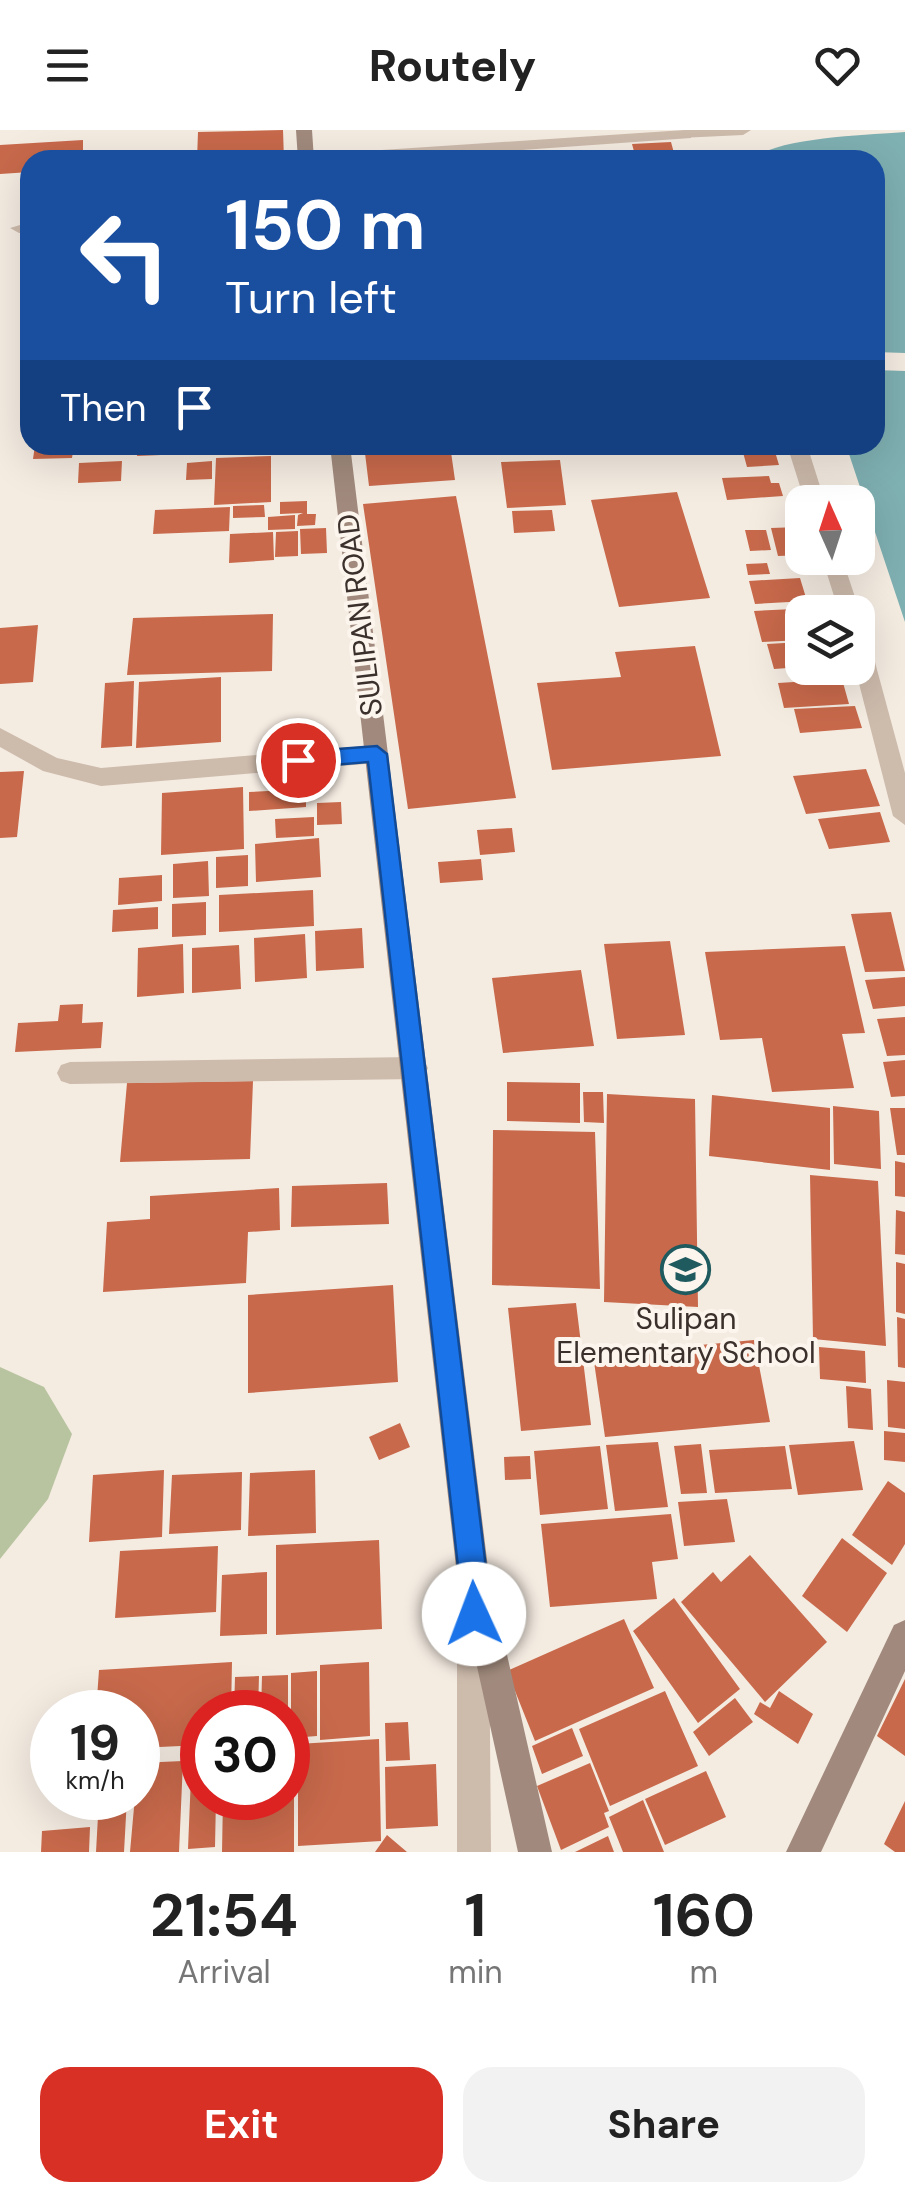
<!DOCTYPE html>
<style>
body{margin:0;font-family:"DM Sans",sans-serif;background:#f2f2f2;color:#222;height:100vh;display:flex;flex-direction:column;font-size:38px;white-space:nowrap}
*{box-sizing:border-box;margin:0}
p{font-size:32px;color:#767676}
.icon{flex:none;width:55px;height:55px;fill:none;stroke:currentColor;stroke-width:2;stroke-linecap:round;stroke-linejoin:round}
.map{position:relative;height:1722px;overflow:hidden}
.panel{display:flex;flex-direction:column;background:#fff;flex:1}
.panel>*{flex:none}
.hud{position:absolute;left:20px;top:20px;width:865px;height:305px;border-radius:30px;box-shadow:0 10px 40px #0002;background:#1a4fa0;color:#fff;overflow:hidden}
.needle{width:65px;rotate:357deg}
.buttons{position:absolute;left:785px;top:355px;display:grid;gap:20px}
.buttons a{display:grid;place-items:center;width:90px;height:90px;border-radius:20px;background:#fff;box-shadow:0 10px 40px #0002;font-size:50px}
.speed{position:absolute;left:30px;top:1560px;display:flex;gap:20px;font-size:50px;font-weight:700;text-align:center}
.speed>*{display:grid;place-content:center;width:130px;height:130px;border-radius:50%;background:#fff;box-shadow:0 10px 40px #0002;line-height:1}
.speed small{font-size:25px;font-weight:400}
.speed .limit{border:15px solid #d22;background:#fff;color:#111}
.pin{position:absolute;display:grid;place-items:center;width:85px;height:85px;color:#fff;margin:-42px;border:5px solid #fff;border-radius:50%;box-shadow:0 2px 10px #0007}
.me{position:absolute;width:110px;margin:-55px;rotate:358deg;stroke-linejoin:round;filter:drop-shadow(0 0 8px #0008)}
.turn{display:flex;align-items:center;gap:35px;height:210px;padding:0 40px;font-size:45px}
.turn .icon{width:130px;height:130px;stroke-width:2.5}
.turn b{display:block;font-size:70px;line-height:85px}
.then{display:flex;align-items:center;height:95px;padding:0 40px;background:#0003;gap:20px;font-size:38px}
.eta{display:flex;justify-content:space-evenly;align-items:center;height:170px;text-align:center}
.eta b{font-size:60px;font-weight:700;line-height:70px}
.cta{display:flex;gap:20px;margin-top:auto;padding:20px 40px}
.cta a{flex:1;height:115px;border-radius:30px;background:#d93025;color:#fff;font-size:40px;font-weight:700;line-height:115px;text-align:center}
.cta a+a{background:#f2f2f2;color:#222}
header{display:flex;justify-content:space-between;align-items:center;height:130px;padding:0 40px;background:#fff;font-size:45px;font-weight:700}
.map>svg:first-child{display:block}
.green{fill:#b8c4a0}
.water{fill:#7fb0b2}
.building{fill:#c8694b}
.lines{fill:none;stroke-linecap:round;stroke-linejoin:round}
.lane{fill:#cdbbac;fill-rule:evenodd}
.street{fill:#cdbbac;fill-rule:evenodd}
.secondary{fill:#a18a7d;fill-rule:evenodd}
.route{fill:#1a73e8;stroke:#114b97;stroke-width:2.5}
.labels{text-anchor:middle;stroke-width:8;stroke-linejoin:round;paint-order:stroke}
.street-label{font-size:30px;fill:#3b302b;stroke:#fbf5ee}
.poi-label{font-size:30px;fill:#3b302b;stroke:#fbf5ee}
</style>
<header><svg class="icon" aria-label="menu" viewBox="0 0 24 24"><path d="M4 6h16M4 12h16M4 18h16"/></svg>Routely<svg class="icon" aria-label="heart" viewBox="0 0 24 24"><path d="M12 20l-8-8c-3-5 5-10 8-4 3-6 11-1 8 4z"/></svg></header>
<div class="map">
<svg width="905" height="1722" viewBox="0 0 905 1722">
<rect width="100%" height="100%" fill="#f4ebe1"/>
<path class="green" d="M0,1237L44,1257L72,1304L48,1369L0,1429Z"/>
<path class="water" d="M905,2V223L875,222V30H753C773,7 872,5 905,2Z
M875,240L905,241V492L846,315H875Z"/>
<path class="building" d="M283,0L284,30H197L198,2Z
M83,10V30H30V42L0,44V15Z
M671,12L674,23L635,25L632,14Z
M35,315H74L72,328L33,329Z
M138,315H185V324L137,326Z
M195,315H262V322L195,324Z
M267,315H317V319L268,321Z
M364,315H450L455,350L369,356Z
M741,315H773L779,335L747,337Z
M271,326V372L214,375L216,328Z
M560,330L566,375L507,378L501,332Z
M122,331L121,351L78,353L79,333Z
M212,331V349L186,350L187,333Z
M769,346L771,353H779L783,366L727,370L722,348Z
M677,362L710,468L619,477L591,370Z
M456,366L516,668L408,679L363,374Z
M307,371V384H316L315,395L297,396L298,385L303,383L280,384V372Z
M264,375L265,387L233,388V376Z
M230,377L229,401L153,404L155,380Z
M552,380L555,401L514,403L512,381Z
M295,385V399L268,400V387Z
M800,397L802,425L778,426L771,398Z
M326,398L327,423L301,424L300,399Z
M745,400H766L771,420L750,421Z
M298,401V426L275,427L276,402Z
M273,402L274,430L229,433L230,404Z
M767,433L770,444L748,445L746,434Z
M800,448L807,471L755,474L749,451Z
M815,478L817,482H802V510L762,512L754,481Z
M273,484L272,541L127,545L133,488Z
M38,495L33,552L0,554V498Z
M802,512V537L774,539L767,514Z
M695,516L721,626L552,640L537,553L621,547L615,522Z
M221,547V612L136,618L139,552Z
M842,549L849,574L784,578L778,553Z
M134,551L132,616L101,618L105,553Z
M855,576L862,598L800,603L794,579Z
M866,639L880,676L806,684L793,646Z
M24,641L17,707L0,708V642Z
M243,657L244,719L161,725L162,663Z
M306,659V677L249,681V662Z
M341,672L342,694L317,695V673Z
M880,682L890,712L829,719L818,689Z
M314,687V706L276,708L275,689Z
M512,698L515,722L480,725L477,700Z
M319,708L321,747L256,752L255,714Z
M248,725V756L216,758V727Z
M481,729L483,750L440,753L438,732Z
M208,731L209,766L173,768V734Z
M162,745V771L118,775L119,748Z
M313,760L314,796L219,802V765Z
M206,772V805L172,807V774Z
M158,777V799L112,802L113,780Z
M891,782L905,841L865,842L851,784Z
M362,798L364,838L316,841L315,801Z
M305,804L307,848L255,852L254,808Z
M670,811L685,905L617,909L604,814Z
M183,814L184,863L137,867L138,818Z
M239,815L241,859L192,863V818Z
M845,816L865,903L842,904L854,958L772,962L762,908L720,910L705,822Z
M581,840L594,916L503,923L492,848Z
M905,847V876L873,879L865,850Z
M83,874L82,893L103,892L101,918L15,922L18,893L58,891L60,875Z
M905,887V925L887,926L877,889Z
M905,930V966L891,967L883,932Z
M253,951L250,1029L120,1032L127,953Z
M507,952L580,953V993L507,991Z
M583,962H603L604,993L584,992Z
M607,964L695,969L698,1177L604,1172Z
M712,965L830,978V1040L709,1026Z
M833,976L879,981L881,1039L834,1034Z
M890,978H905V1025H897Z
M493,1000L595,1002L600,1159L492,1155Z
M895,1031L905,1033V1067L895,1066Z
M810,1045L878,1051L886,1216L813,1209Z
M387,1053L389,1094L291,1097L292,1056Z
M279,1058L280,1100L248,1102L246,1153L103,1162L107,1092L150,1089V1066Z
M896,1080L905,1082V1125L895,1124Z
M896,1132L905,1134V1184L896,1182Z
M393,1155L398,1252L248,1263V1165Z
M576,1173L591,1295L521,1301L508,1178Z
M897,1187L905,1189V1238L898,1237Z
M754,1210L770,1292L605,1307L593,1225Z
M819,1217L865,1221L866,1253L820,1249Z
M887,1250L905,1252V1299L888,1297Z
M846,1256L871,1259L873,1300L848,1298Z
M400,1293L410,1317L379,1330L369,1307Z
M884,1301L905,1303V1332L884,1330Z
M854,1311L863,1360L798,1365L789,1315Z
M658,1312L668,1377L615,1381L606,1315Z
M701,1314L707,1363L681,1364L674,1316Z
M600,1316L608,1379L540,1385L534,1321Z
M785,1316L792,1359L715,1363L709,1320Z
M530,1326L531,1349L505,1350L504,1327Z
M164,1340L162,1407L89,1412L93,1345Z
M315,1340L316,1403L248,1406L250,1343Z
M242,1342L241,1400L169,1404L172,1345Z
M888,1351L905,1363V1414L892,1435L852,1405Z
M727,1369L735,1412L684,1416L678,1372Z
M671,1384L678,1429L652,1432L657,1469L550,1477L541,1394Z
M842,1408L887,1443L847,1502L802,1466Z
M379,1410L382,1499L276,1505V1415Z
M218,1416L216,1482L115,1488L120,1421Z
M750,1425L827,1512L765,1572L681,1472L713,1442L721,1452Z
M267,1442V1504L220,1506L222,1445Z
M674,1468L740,1559L698,1593L633,1501Z
M624,1489L654,1558L535,1611L507,1541Z
M232,1532L231,1582H202V1615L138,1618V1582H96L99,1540Z
M369,1532L370,1606L320,1610V1535Z
M317,1541V1606L291,1608V1543Z
M288,1545V1582H261L262,1546Z
M259,1546L258,1582H234L235,1547Z
M905,1549V1626L877,1606Z
M665,1561L698,1636L610,1676L579,1599Z
M779,1561L813,1584L798,1614L754,1584L760,1572L770,1578Z
M735,1568L753,1592L709,1626L693,1602Z
M408,1592L410,1630L386,1631L385,1593Z
M572,1598L583,1626L542,1644L532,1616Z
M379,1609L381,1711L298,1716V1614Z
M288,1621H294V1722H222L223,1668H288Z
M183,1631L179,1722H130L138,1633Z
M590,1633L609,1681L604,1683L609,1697L561,1720L537,1656Z
M436,1634L438,1696L386,1699L385,1637Z
M706,1641L726,1687L665,1715L645,1669Z
M202,1645V1668H216L215,1717L188,1719L191,1646Z
M99,1668H127L124,1722H96Z
M643,1670L664,1722H623L609,1687Z
M905,1671V1722H895L884,1714Z
M90,1697L89,1722H41L42,1701Z
M387,1705L407,1722H375Z
M608,1706L614,1722H575Z"/>
<g class="lines">
<path class="lane" d="M687,0H751L743,5L679,8V2Z
M30,92V102L19,103L10,98Z
M0,598L57,628L101,638L377,615L388,624L377,633L101,656L43,641L0,617Z
M415,927L424,930L428,938L424,946L415,949L70,954L61,951L57,943L61,935L70,932Z"/>
<path class="street" d="M685,0L691,2V8L381,30H298L306,25Z
M787,315H807L825,372H805Z
M822,428H842L860,482L858,486V482H839Z
M858,502L869,510L905,643V695L893,686L855,538Z
M473,1475L484,1480L489,1491L491,1722H457V1491L462,1480Z"/>
<path class="secondary" d="M296,0H312L314,30H298Z
M330,315H350L489,1446L552,1722H518L457,1446Z
M905,1490V1541L821,1722H786L894,1495Z"/>
</g>
<path class="route" d="M377,616L387,624L487,1446L488,1484L484,1494L474,1498L463,1494L459,1484V1446L368,632L298,638L288,630L298,622Z"/>
<defs>
<symbol id="school-ring" viewBox="-11 -11 22 22"><circle r="9.5" fill="#fbf5ee" stroke="#1f5a5e" stroke-width="1.5"/><path d="M0-5L7-2L0 1L-7-2ZM-4 1L0 2.5L4 1V4Q0 6-4 4Z" fill="#1f5a5e"/></symbol>
</defs>
<g fill-rule="evenodd">
<use href="#school-ring" x="658" y="1112" width="55" height="55"/>
</g>
<g class="labels">
<g class="street-label">
<text transform="translate(360 485) rotate(-97)" y="10">SULIPAN ROAD</text>
</g>
<g class="poi-label">
<text x="686" y="1199">Sulipan<tspan x="686" dy="34">Elementary School</tspan></text>
</g>
</g>
</svg>
<div class="buttons">
<a><svg class="needle" viewBox="-14 -14 28 28"><path d="M0-13l5 13h-10z" fill="#e53935"/><path d="M0 13l5-13h-10z" fill="#767676"/></svg></a>
<a><svg class="icon" aria-label="layers" viewBox="0 0 24 24"><path d="M12 4l9 5-9 5-9-5zM3 14l9 5 9-5"/></svg></a>
</div>
<div class="speed"><div>19<small>km/h</small></div><div class="limit">30</div></div>
<div class="pin" style="left:298px;top:630px;background:#d93025"><svg class="icon" aria-label="arrive" viewBox="0 0 24 24"><path d="M6 21V4h12l-3 4 3 4H6"/></svg></div>
<svg class="me" style="left:474px;top:1484px" viewBox="-20 -20 40 40"><circle r="19" fill="#fff"/><path d="M0-13L10 11 0 6-10 11z" fill="#1a73e8"/></svg>
<div class="hud">
<div class="turn"><svg class="icon" aria-label="left" viewBox="0 0 24 24"><path d="M17 20v-9H6M10 6l-5 5 5 5"/></svg><div><b>150 m</b>Turn left</div></div>
<div class="then">Then<svg class="icon" aria-label="arrive" viewBox="0 0 24 24"><path d="M6 21V4h12l-3 4 3 4H6"/></svg></div>
</div>
</div>
<section class="panel">
<div class="eta">
<div><b>21:54</b><p>Arrival</p></div>
<div><b>1</b><p>min</p></div>
<div><b>160</b><p>m</p></div>
</div>
<div class="cta"><a>Exit</a><a>Share</a></div>
</section>
